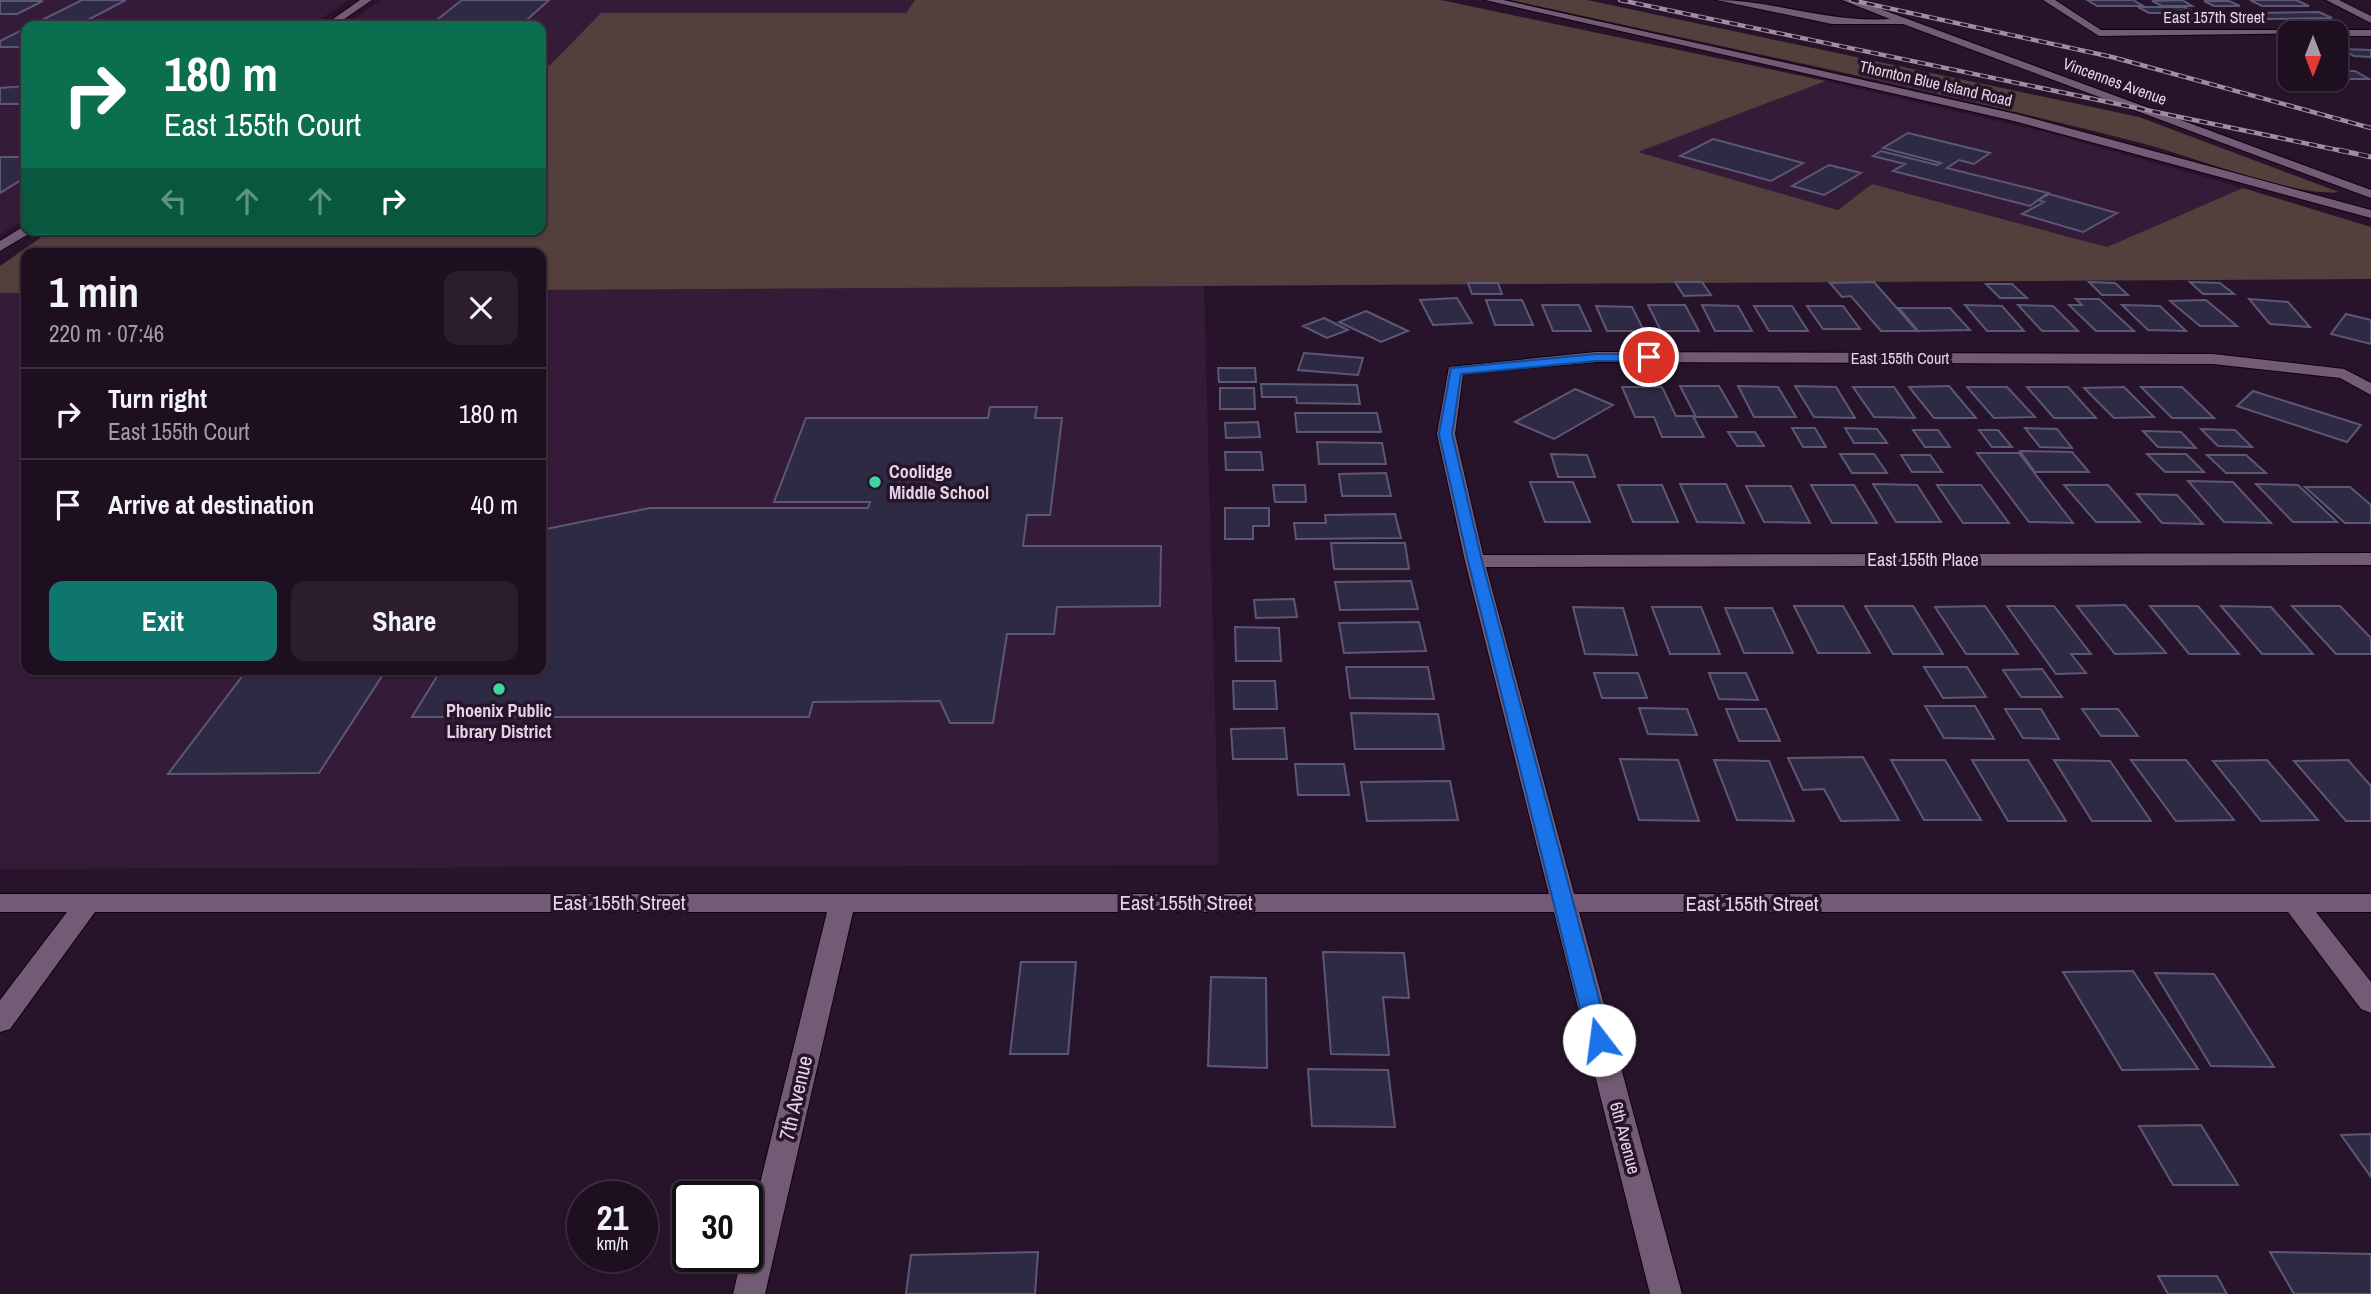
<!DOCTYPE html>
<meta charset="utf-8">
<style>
body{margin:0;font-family:"Archivo Narrow",sans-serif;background:#2b1d2d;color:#f1f3f6;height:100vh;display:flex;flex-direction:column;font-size:26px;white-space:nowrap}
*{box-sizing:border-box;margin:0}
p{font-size:23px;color:#a19ca5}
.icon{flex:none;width:38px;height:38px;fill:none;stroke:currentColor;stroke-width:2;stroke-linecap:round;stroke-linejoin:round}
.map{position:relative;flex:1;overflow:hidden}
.side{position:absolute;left:21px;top:248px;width:525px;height:427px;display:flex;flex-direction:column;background:#1e0f20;border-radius:14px;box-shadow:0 2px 5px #0004,0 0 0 2px #3c2f3e}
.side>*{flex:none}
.hud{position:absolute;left:21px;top:21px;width:525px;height:214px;border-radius:14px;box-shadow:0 2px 5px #0004,0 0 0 2px #3c2f3e;background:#0b6e4f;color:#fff;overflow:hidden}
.needle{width:46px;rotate:180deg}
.buttons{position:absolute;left:2278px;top:21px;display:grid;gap:14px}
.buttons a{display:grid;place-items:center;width:70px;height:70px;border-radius:14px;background:#1e0f20;box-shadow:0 2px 5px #0004,0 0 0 2px #3c2f3e;font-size:35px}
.speed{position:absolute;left:567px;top:1181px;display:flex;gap:14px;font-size:35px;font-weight:700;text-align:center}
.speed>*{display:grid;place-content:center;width:91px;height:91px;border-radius:50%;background:#1e0f20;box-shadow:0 2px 5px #0004,0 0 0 2px #3c2f3e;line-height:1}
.speed small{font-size:18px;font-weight:400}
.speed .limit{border:4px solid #111;border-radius:10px;background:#fff;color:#111}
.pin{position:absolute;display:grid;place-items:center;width:60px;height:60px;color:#fff;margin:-30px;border:4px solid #fff;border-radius:50%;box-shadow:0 2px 7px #0007}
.me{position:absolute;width:77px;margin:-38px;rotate:345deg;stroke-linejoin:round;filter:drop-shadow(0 0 5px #0008)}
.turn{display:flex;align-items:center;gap:24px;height:147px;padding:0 28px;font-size:32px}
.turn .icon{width:91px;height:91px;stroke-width:2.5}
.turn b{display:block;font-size:49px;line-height:60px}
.lanes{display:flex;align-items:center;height:66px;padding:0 28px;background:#0003;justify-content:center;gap:35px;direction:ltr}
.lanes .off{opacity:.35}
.round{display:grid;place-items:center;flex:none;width:74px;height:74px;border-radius:14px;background:#2b1d2d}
.summary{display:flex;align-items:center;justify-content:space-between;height:119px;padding:0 28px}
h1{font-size:42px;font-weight:700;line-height:52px}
.cta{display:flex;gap:14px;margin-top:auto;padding:14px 28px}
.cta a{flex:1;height:80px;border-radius:14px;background:#0f766e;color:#fff;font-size:28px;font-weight:700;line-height:80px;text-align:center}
.cta a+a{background:#2b1d2d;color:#f1f3f6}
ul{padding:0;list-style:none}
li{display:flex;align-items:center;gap:21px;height:91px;padding:0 28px;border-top:2px solid #3c2f3e}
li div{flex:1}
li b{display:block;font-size:26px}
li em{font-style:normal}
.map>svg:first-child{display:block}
.built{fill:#341b37}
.green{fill:#533f3c}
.building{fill:#2f2a43;stroke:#5c5776;stroke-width:2}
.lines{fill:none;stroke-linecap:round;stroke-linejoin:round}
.minor-casing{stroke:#100112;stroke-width:2}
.minor{fill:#735b75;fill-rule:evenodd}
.rail-far1-casing{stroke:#9e8ea0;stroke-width:4.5}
.rail-casing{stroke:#9e8ea0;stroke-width:5}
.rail-far1{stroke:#28142a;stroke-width:2.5;stroke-dasharray:8;stroke-linecap:butt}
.rail{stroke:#28142a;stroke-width:3.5;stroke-dasharray:10;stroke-linecap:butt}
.route{fill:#1a73e8;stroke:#114b97;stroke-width:2}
.poi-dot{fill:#3ed4a2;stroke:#28142a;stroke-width:2.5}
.labels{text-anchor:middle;stroke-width:7;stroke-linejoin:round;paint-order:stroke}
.far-street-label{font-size:16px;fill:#e3d5e4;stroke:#28142a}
.poi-label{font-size:18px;font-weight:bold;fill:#e3d5e4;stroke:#28142a;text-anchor:start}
.street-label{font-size:18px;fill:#e3d5e4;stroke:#28142a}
.near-street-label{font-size:21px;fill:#e3d5e4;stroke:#28142a}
</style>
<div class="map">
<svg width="2371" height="1294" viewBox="0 0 2371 1294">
<rect width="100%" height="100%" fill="#28142a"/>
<path class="built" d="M0,0H349L310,26H26V218L0,235Z
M381,0H915L907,13H601L550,65H541V26H344Z
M1826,81L2048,133L2243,188L2107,247L1872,184L1838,210L1636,152Z
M1204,286L1219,865L0,869V293H26V670H541V290Z"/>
<path class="green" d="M915,0H1441L1826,81L1638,152L1838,210L1872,184L2107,247L2243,188L2371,227V279L541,290V254H26V293H0V266L53,229H541V65H550L601,13H906Z
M1510,0H1587L2139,117L2339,192C2299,198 2190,156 2145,144C1935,90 1722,47 1510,0Z"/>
<path class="building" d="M82,0H126L76,26H30Z
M462,0H549L520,26H429Z
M2087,0H2133L2143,6H2097Z
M2182,0L2192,6H2162L2152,1Z
M2250,0H2296L2309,6H2262Z
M0,1H43L17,14H0Z
M2204,1H2229L2240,6H2214Z
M2138,7H2184L2196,13H2149Z
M2319,12L2332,18L2268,19L2256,13Z
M2177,14H2204L2214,20L2187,19Z
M26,28V47H0V41Z
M2341,49L2371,50V57L2354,56Z
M2336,71H2355L2369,79H2341L2336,76Z
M26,86V104H0V88Z
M1908,133L1990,153L1974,164L1959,160L1947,168L2048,193L2030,206L1893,171L1905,164L1873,156L1881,151L1937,165L1941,163L1883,148Z
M1713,139L1803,163L1771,181L1680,156Z
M0,157H26V177L0,193Z
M1829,165L1861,173L1824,195L1792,186Z
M2049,194L2117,213L2083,232L2022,214L2044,202L2038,200Z
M1675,282H1702L1711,295L1684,296Z
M1874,282L1917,331H1881L1851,296L1842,297L1830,283Z
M2089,282L2115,283L2128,295H2102Z
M2190,282L2220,283L2234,294H2203Z
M1468,283H1498L1502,294H1472Z
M1986,284H2012L2027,298H2000Z
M1457,298L1472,323L1433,325L1420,300Z
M2076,299H2099L2134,331H2096L2069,305H2082Z
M2249,299L2288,302L2310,327L2270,324Z
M1486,300H1522L1533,325H1495Z
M2206,300L2237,326H2200L2170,301Z
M1542,305H1579L1591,331H1553Z
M1648,305H1685L1699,331H1661Z
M1702,305L1738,306L1752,331H1715Z
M1965,305L2002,306L2024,331H1987Z
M2018,305L2053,306L2078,331H2042Z
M2122,305L2160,306L2186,331L2148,330Z
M1596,306L1632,307L1644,331H1607Z
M1754,306H1792L1808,331H1769Z
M1807,306H1843L1860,329H1823Z
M1899,308H1950L1970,330L1918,331Z
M1366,311L1408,331L1381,342L1339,322Z
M2346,314L2371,320V344L2331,334Z
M1324,318L1348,330L1327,338L1303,326Z
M1304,353L1363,358L1358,375L1298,370Z
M1218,368H1255L1256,382H1219Z
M1261,384L1357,385L1360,404L1297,403L1296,397H1262Z
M1680,386H1719L1737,417H1696Z
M1738,386L1778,387L1796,417H1754Z
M1795,386L1836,387L1855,418L1814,417Z
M1949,386L1976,418H1934L1909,387Z
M1622,387H1662L1676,416H1693L1704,437H1662L1654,417H1635Z
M1853,387H1894L1915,418L1874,417Z
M1967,387H2007L2035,417L1994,418Z
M2027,387H2068L2096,418H2054Z
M2124,387L2154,417L2114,418L2084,388Z
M2141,387H2182L2214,418H2172Z
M1220,388H1254L1255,409H1220Z
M1575,389L1613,405L1554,439L1515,422Z
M2253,391L2361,425L2347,442L2237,406Z
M990,407H1037L1035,418H1062L1050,515H1027L1023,546H1161L1160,606L1057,607L1054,634H1007L993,723H950L940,701L813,702L809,717H412L441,670H541V530L650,508H868L870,502H774L806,418H988Z
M1295,413H1377L1381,432H1297Z
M1258,422L1260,437L1226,438L1225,423Z
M1792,428H1815L1826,447H1803Z
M1845,428L1877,429L1887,443H1854Z
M2025,428L2057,429L2072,448L2040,447Z
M2201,429L2235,430L2252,447L2218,446Z
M1913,430H1938L1950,447H1925Z
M1979,430H1998L2012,447H1992Z
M2143,431L2181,432L2196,448L2158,447Z
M1728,432H1755L1764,446H1737Z
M1317,442L1382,443L1386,464H1319Z
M2020,451L2072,452L2089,472H2035Z
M1225,452H1261L1263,470H1226Z
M1977,453H2019L2073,523L2029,522Z
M1551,454L1587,455L1595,477H1558Z
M1840,454H1874L1887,473H1852Z
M2147,454H2186L2204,472H2165Z
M1901,455H1930L1942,472H1912Z
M2207,455H2246L2266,473H2226Z
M1386,473L1391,496H1342L1339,474Z
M2188,481L2233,482L2271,523L2224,522Z
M1530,482H1573L1590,522H1545Z
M1680,484H1726L1744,523L1697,522Z
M1873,484L1917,485L1941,522H1896Z
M2256,484L2298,485L2337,522H2293Z
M1273,485H1305L1306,502H1275Z
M1618,485H1662L1678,522H1633Z
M1811,485H1854L1877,523H1832Z
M1937,485H1981L2009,523H1963Z
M2064,485H2108L2140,522H2096Z
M1746,486H1791L1810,523L1764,522Z
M2305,487H2350L2371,505V523H2345Z
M2137,494L2177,495L2203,524L2162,523Z
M1225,508H1269V526H1253V539H1225Z
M1395,514L1401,538L1296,539L1294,523H1326L1325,515Z
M1331,543H1405L1409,569H1334Z
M1411,581L1418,609L1340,610L1335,582Z
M1294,599L1297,617L1256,618L1254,600Z
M2125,605L2166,653L2115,654L2077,606Z
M1794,606H1843L1870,653H1818Z
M1865,606H1913L1943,654H1893Z
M1985,606L2018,654H1966L1935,607Z
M2007,606H2054L2091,654H2071L2086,673L2056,674Z
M2150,606H2198L2239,654H2189Z
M2221,606L2271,607L2313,654H2262Z
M2292,606H2340L2371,638V654H2336Z
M1573,607L1623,608L1637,655L1585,654Z
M1652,607H1701L1720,654H1670Z
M1725,608H1772L1793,653H1744Z
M1419,622L1426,651L1344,653L1339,623Z
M1235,627L1279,628L1281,661H1236Z
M1346,667H1428L1434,699L1350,698Z
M1924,667H1967L1986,697L1943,698Z
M2042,669L2062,697H2021L2003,670Z
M247,670H386L319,773L168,774Z
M1594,673H1638L1647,698H1602Z
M1709,673H1746L1758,700L1719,699Z
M1233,681H1275L1277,709H1234Z
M1925,706H1975L1994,739L1944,738Z
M1639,708L1687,709L1697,735L1648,734Z
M1726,709H1766L1780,741H1739Z
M2005,709H2041L2059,739L2023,738Z
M2082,709H2118L2138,736H2101Z
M1351,713L1438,714L1444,749H1355Z
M1284,728L1287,759H1233L1231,729Z
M1863,757L1899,820L1841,821L1824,789L1803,790L1788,758Z
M1620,759L1678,760L1699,821L1639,820Z
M1714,760L1769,761L1794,821L1737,820Z
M1891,760H1945L1981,820H1924Z
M1972,760H2028L2066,821H2008Z
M2054,760L2110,761L2151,821H2092Z
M2131,760H2186L2234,820L2176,821Z
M2267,760L2318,820L2261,821L2213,761Z
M2348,760L2371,786V821H2346L2294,761Z
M1295,764H1344L1349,795H1298Z
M1450,781L1458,820L1367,821L1361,782Z
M1323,952L1404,953L1409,998L1383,997L1389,1055L1331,1054Z
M1021,962H1076L1068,1054H1010Z
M2133,971L2198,1069L2122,1070L2063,972Z
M2155,973L2214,974L2274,1067L2211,1066Z
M1211,977L1266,978L1267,1068L1208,1066Z
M1308,1069L1388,1070L1395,1127L1312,1126Z
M2201,1125L2238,1185H2173L2139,1126Z
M2371,1134V1177L2341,1135Z
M1038,1252L1035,1294H906L911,1255Z
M2270,1252L2371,1254V1294H2294Z
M2158,1276H2217L2227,1294H2168Z"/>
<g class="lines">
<defs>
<path id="minor" d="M360,0H372L334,26H323Z
M1485,0H1503L2016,114L2371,210V218L2014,121Z
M1716,0C1774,0 1828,23 1890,19L1842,0H1856L2371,190V198L1903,24H1832Z
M2043,0H2055L2101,30H2371V36H2336V33L2099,36Z
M2326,0H2339L2371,16V23Z
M26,225V229H34L32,232L0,251V241Z
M1596,352L2213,354L2344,369L2371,383V395L2340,378L2213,364L1596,362L1463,374L1455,434L1483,555L2371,553V565L1486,567L1574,894H2371V912H2316L2371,982V1013L2361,1009L2288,912H1579L1682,1294H1650L1554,912H853L765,1294H733L742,1256H747V1236L827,912H95L10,1029L0,1032V1000L67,912H0V894H1549L1465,561L1437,434L1449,367Z"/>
</defs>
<use href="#minor" class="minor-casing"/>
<use href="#minor" class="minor"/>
<defs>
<path id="rail-far1" d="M1620,0L2347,152
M1851,0L2112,57L2371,128"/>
<path id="rail" d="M2339,150L2371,157"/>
</defs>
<use href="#rail-far1" class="rail-far1-casing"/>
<use href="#rail" class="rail-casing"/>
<use href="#rail-far1" class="rail-far1"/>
<use href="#rail" class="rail"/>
</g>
<path class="route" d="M1596,354H1649L1655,357L1649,361H1596L1461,374L1452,434L1482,561L1610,1040L1606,1045L1599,1048L1592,1045L1588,1040L1468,561L1439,434L1451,368Z"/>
<g class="poi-dot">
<circle cx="875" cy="482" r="7"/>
<circle cx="499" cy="689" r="7"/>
</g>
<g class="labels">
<g class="far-street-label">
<text x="2214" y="23">East 157th Street</text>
<text transform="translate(2115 81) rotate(20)" y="6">Vincennes Avenue</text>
<text transform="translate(1936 83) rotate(13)" y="6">Thornton Blue Island Road</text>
<text x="1900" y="364">East 155th Court</text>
</g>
<g class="poi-label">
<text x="889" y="478">Coolidge<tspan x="889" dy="21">Middle School</tspan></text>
<text x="499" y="717" text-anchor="middle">Phoenix Public<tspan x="499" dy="21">Library District</tspan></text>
</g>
<g class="street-label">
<text x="1923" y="566">East 155th Place</text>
<text transform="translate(1625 1138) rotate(75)" y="6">6th Avenue</text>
</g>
<g class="near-street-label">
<text x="619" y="910">East 155th Street</text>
<text x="1186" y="910">East 155th Street</text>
<text x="1752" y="911">East 155th Street</text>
<text transform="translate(796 1098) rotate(-77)" y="7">7th Avenue</text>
</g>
</g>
</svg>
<div class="buttons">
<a><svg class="needle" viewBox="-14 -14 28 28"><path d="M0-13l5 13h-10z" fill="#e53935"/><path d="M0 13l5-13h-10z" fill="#a19ca5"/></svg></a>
</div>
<div class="speed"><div>21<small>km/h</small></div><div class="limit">30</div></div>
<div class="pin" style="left:1649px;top:357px;background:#d93025"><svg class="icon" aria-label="arrive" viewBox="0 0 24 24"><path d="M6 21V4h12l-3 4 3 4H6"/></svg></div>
<svg class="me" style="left:1599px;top:1040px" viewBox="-20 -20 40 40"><circle r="19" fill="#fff"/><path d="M0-13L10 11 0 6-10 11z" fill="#1a73e8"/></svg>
<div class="hud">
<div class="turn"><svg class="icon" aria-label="right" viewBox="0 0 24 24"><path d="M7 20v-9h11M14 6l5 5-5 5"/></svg><div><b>180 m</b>East 155th Court</div></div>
<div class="lanes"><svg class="icon off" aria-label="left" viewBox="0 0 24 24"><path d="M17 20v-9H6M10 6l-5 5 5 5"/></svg><svg class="icon off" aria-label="ahead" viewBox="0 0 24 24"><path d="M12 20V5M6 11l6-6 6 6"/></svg><svg class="icon off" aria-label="ahead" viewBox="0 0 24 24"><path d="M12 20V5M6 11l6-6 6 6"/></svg><svg class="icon" aria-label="right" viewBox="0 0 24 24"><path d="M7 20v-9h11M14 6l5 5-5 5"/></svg></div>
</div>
<section class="side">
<div class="summary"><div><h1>1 min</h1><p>220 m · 07:46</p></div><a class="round"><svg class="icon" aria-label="close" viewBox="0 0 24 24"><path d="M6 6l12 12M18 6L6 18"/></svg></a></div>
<ul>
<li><svg class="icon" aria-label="right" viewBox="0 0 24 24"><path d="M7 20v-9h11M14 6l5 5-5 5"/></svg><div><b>Turn right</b><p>East 155th Court</p></div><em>180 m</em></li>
<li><svg class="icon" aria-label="arrive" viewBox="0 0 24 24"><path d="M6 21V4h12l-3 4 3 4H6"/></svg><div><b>Arrive at destination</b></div><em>40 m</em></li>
</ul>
<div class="cta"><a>Exit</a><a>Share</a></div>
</section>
</div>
